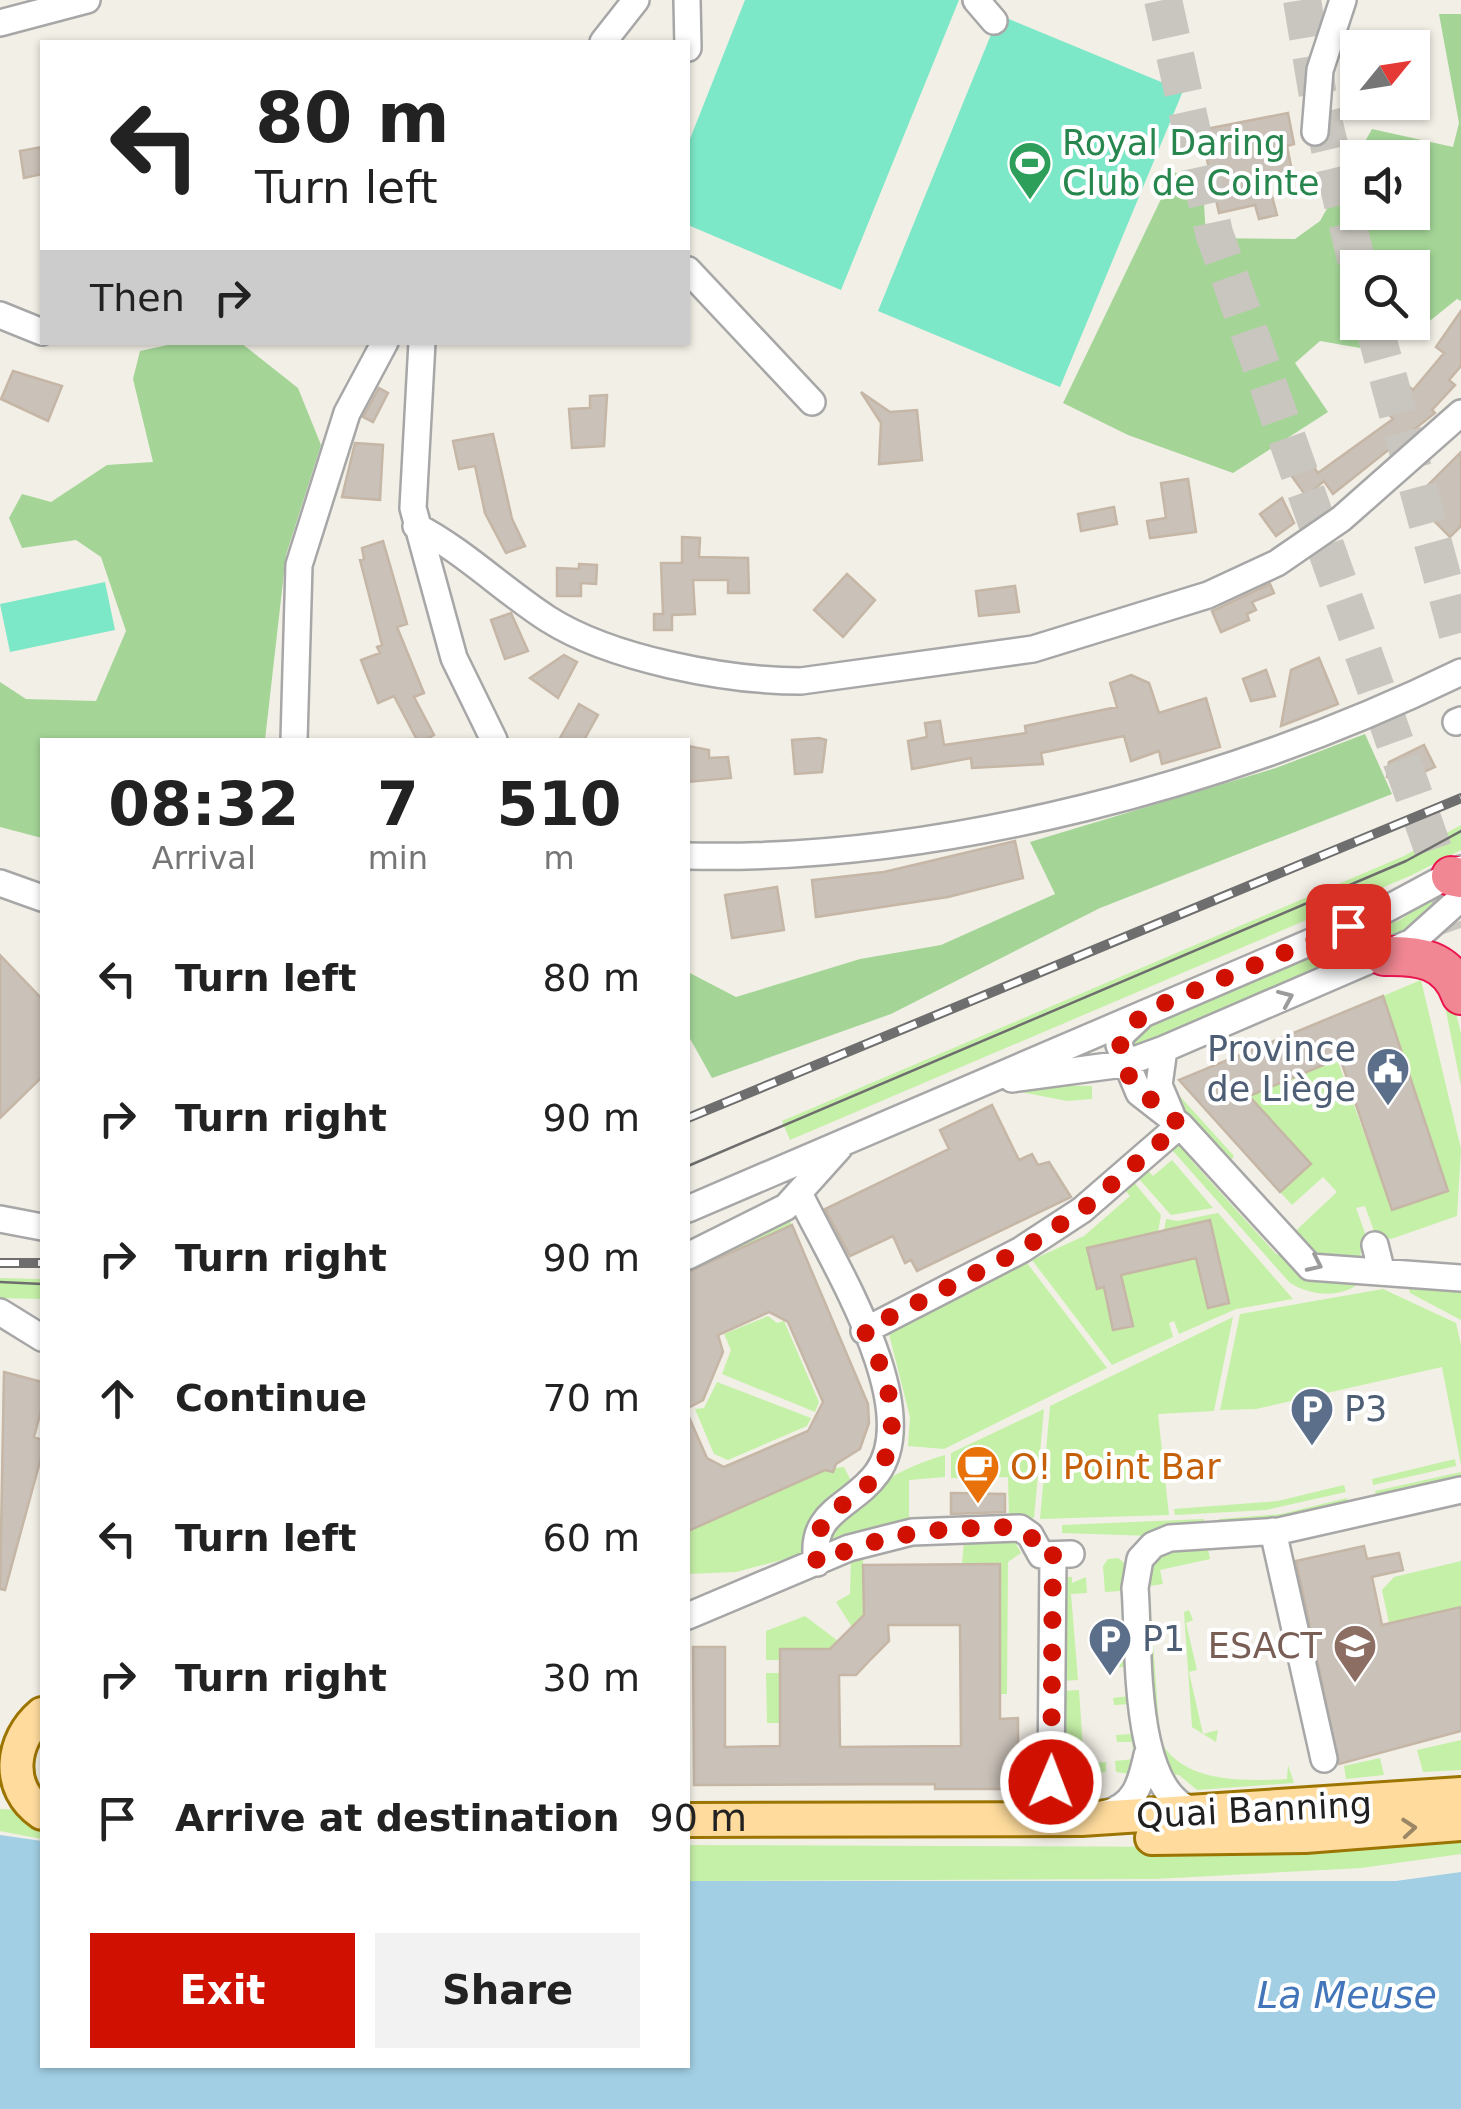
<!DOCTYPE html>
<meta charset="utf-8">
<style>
body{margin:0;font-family:"DejaVu Sans",sans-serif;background:#f2f2f2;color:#222;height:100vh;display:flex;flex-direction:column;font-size:38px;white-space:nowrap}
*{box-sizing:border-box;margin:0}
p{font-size:32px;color:#767676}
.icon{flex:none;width:55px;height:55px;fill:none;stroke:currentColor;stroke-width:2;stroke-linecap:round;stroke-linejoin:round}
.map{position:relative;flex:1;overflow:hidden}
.details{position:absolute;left:40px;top:738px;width:650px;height:1330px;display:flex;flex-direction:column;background:#fff;border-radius:0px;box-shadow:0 2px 8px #0004}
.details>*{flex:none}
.top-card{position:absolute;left:40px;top:40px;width:650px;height:305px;border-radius:0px;box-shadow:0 2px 8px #0004;background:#fff;color:#222;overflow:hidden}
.needle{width:65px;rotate:60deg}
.buttons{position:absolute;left:1340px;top:30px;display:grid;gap:20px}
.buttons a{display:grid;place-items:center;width:90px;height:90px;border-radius:0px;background:#fff;box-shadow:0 2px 8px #0004;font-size:50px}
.pin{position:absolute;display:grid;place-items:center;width:85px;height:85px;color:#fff;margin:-42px;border-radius:20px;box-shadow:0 5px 15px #0006}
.me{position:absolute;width:110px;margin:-55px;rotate:1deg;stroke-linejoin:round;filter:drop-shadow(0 0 8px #0008)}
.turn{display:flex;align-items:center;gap:35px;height:210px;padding:0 50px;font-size:45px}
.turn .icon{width:130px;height:130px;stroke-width:2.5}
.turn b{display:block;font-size:70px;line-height:85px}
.then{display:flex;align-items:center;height:95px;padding:0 50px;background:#0003;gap:20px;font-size:38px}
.eta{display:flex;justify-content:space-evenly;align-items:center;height:170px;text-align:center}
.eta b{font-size:60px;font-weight:700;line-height:70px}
.cta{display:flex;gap:20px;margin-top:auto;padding:20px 50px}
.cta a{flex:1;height:115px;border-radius:0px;background:#d01000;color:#fff;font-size:40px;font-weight:700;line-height:115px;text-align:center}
.cta a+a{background:#f2f2f2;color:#222}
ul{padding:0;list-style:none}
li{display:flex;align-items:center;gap:30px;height:140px;padding:0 50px}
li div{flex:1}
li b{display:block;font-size:38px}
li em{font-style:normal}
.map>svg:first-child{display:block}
.grass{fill:#c5f0a7}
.forest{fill:#a4d597;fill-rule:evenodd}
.pitch{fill:#7de8c7}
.water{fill:#a2cfe3}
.building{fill:#cac1b8;stroke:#c5b6a6;stroke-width:2.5;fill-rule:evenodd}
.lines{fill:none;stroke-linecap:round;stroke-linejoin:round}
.highway-tunnel{stroke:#c8c6be;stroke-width:38;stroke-dasharray:38 19;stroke-linecap:butt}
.minor-casing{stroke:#a7a7a7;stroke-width:30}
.major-casing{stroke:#9c7500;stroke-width:38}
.highway-casing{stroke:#ec164f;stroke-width:42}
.minor{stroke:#fff;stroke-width:25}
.major{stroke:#ffdc9d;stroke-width:32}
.highway{stroke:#f08792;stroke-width:38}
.tram{stroke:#6e6e6e;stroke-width:2.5}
.rail-casing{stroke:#6e6e6e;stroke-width:10}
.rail{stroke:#fff;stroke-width:6;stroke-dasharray:19;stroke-linecap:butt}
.oneway{stroke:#9b9b9b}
.oneway2{stroke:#9b8765}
.route{stroke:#d01000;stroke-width:18;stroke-dasharray:0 32.4}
.labels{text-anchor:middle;stroke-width:8;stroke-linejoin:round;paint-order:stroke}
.leisure-label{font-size:35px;fill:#27864d;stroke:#fff;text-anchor:start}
.service-label{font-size:35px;fill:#4e5e75;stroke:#fff;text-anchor:start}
.food-label{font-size:35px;fill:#c56008;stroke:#fff;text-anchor:start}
.education-label{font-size:35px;fill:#785e54;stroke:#fff;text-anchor:end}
.street-label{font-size:35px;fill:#202020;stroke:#fff}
.water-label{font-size:38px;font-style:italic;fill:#4275ba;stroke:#fff}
</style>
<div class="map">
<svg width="1461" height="2109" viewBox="0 0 1461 2109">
<rect width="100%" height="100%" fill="#f2efe6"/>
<path class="grass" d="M1461,825V850L1412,875L790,1140L782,1121L1404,856Z
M1451,890L1421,929L1139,1051L1133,1046L1137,1031L1143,1028L1400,920L1438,893Z
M1421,980L1461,1149L1457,1216L1391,1239L1375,1234L1365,1206L1356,1208L1370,1247L1361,1251L1359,1267L1328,1266L1289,1237L1337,1192L1323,1177L1292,1205L1280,1192L1310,1163L1249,1096L1337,1059L1392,1209L1447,1191L1383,996Z
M1450,990L1461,1033V1086L1442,991Z
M1021,1085L1092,1086V1099L1067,1101L1011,1090Z
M1177,1093L1234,1156L1232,1159L1224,1158L1172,1099Z
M1176,1132L1192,1149L1191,1160L1276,1254L1362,1281C1342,1299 1311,1296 1290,1283L1165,1142Z
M1172,1160L1213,1208L1171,1215L1132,1171L1141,1163L1153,1176Z
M1127,1174L1161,1215L1158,1232L1087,1249L1097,1288L1104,1287L1114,1330L1133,1325L1121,1275L1196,1258L1208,1307L1229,1303L1210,1221L1164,1231L1166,1219L1178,1221L1218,1213L1293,1299L1236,1309L1179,1334L1174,1321L1169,1323L1173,1337L1112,1365L1032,1260L1084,1236L1130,1196L1118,1182Z
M789,1220L792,1225L688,1272V1265Z
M1027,1263L1107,1368L944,1449L908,1446L910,1417L889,1334Z
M0,1278L42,1279V1299L0,1298Z
M1407,1282L1461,1284V1320L1410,1293Z
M1383,1289L1456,1323L1461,1345V1465L1442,1367L1256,1409L1220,1410L1240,1314Z
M768,1316L777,1323L784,1321L819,1402L815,1412L722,1374L731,1350L724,1334Z
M1233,1317L1214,1411L1158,1414L1169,1515L1040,1519L1050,1406Z
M717,1382L811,1418L807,1426L728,1460L714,1454L695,1409L704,1408Z
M1044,1409L1034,1518H1009L1008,1477L951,1478V1453Z
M945,1455V1477L909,1480V1522L822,1548C842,1500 896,1469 945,1455Z
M1455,1459L1456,1466L1373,1485L1372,1479Z
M844,1467L853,1485L808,1553L736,1572L688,1574V1531L828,1469Z
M1461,1472V1479L1377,1499L1375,1491Z
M1344,1485L1346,1492L1266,1510L1175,1515L1174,1509L1278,1501Z
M1347,1498L1349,1505L1282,1521L1220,1526L1219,1519L1281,1514Z
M1204,1519V1527L1151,1536L1062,1533V1525Z
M1014,1540L1021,1553L1008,1562L1007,1694H1000V1564H962L964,1541Z
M1207,1544L1210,1559L1160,1570L1163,1584L1149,1586L1160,1740C1182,1784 1246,1781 1287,1779L1288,1765L1294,1783L1197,1790L1179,1775L1166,1774L1158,1761C1155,1723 1134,1579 1155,1554C1165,1543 1193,1545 1207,1544Z
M863,1555L864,1615L852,1627L836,1602L850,1594L851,1556Z
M1118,1558L1127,1565L1140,1755L1137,1775L1116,1772L1115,1761L1134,1759L1132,1742H1117L1116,1735L1132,1734L1129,1704L1114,1705L1113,1698L1129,1696L1126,1667H1112L1111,1661L1126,1659L1124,1628L1108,1629V1622L1123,1621L1121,1591L1105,1592L1103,1566L1108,1559Z
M1461,1561V1607L1389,1623L1382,1590L1394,1577Z
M1061,1577H1072V1583L1086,1577L1087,1593L1071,1594L1078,1680L1062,1681Z
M1189,1610L1193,1620L1186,1623L1197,1670L1189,1672L1203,1734L1218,1730L1216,1742L1192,1727L1184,1612Z
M805,1616L838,1641L830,1649H780V1660H766V1631Z
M766,1673H780L779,1723H767Z
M1079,1690L1084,1763L1106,1762V1772L1062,1776V1691Z
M1461,1740V1770L1423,1772L1417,1750Z
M1380,1758L1384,1775L1346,1779L1344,1766Z
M0,1809L23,1810L42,1821V1839L0,1831Z
M1461,1833V1854L1361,1868L1155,1879L688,1881V1845L1217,1847Z"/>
<path class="forest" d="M1439,14H1461V301L1457,299L1421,328L1400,323L1412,322V268H1358V322L1398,323L1372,350L1320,341L1295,363L1328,412L1233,473L1128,435L1063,403L1174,172L1203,185L1206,238L1295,239L1320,221L1372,129L1453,147L1459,123ZM1358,158H1412V212H1358Z
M177,343H241L298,388L321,445L286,555L265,740H42V838L0,827V682L26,699L96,701L126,631L101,557L76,540L22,548L9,518L22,494L51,502L107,465L153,462L133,379L140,351Z
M1365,734L1392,794L1100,908L891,1014L712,1078L688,1035V972L736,997L860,959L941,945L1055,894L1030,842L1276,768Z"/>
<path class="pitch" d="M745,0H959L841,290L688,225V144Z
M999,15L1183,91L1060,387L878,311Z
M105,582L115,630L10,652L0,604Z"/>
<path class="water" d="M0,1835L42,1841V2065H688V1881H1396L1461,1872V2109H0Z"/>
<path class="building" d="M1288,113L1294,144L1287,146L1293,176L1268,181L1277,215L1259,219L1255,205L1219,213L1206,155L1211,153L1206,129Z
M42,147V174L24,178L20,151Z
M1461,311V366L1449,380L1455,385L1432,410L1435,413L1333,494L1324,481L1306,496L1291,475L1310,462L1318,473L1393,419L1382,407L1407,385L1413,390L1444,353L1436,347Z
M13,371L62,386L48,421L1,399Z
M379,388L388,393L373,422L363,417Z
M861,392L890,412L917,410L922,460L879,464L881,423Z
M607,395L604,446L572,448L569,409L590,408V396Z
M493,434L512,519L525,546L506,553L485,513L475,466L459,469L453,441Z
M355,443L383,445L380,500L342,497Z
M1461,452V526L1450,537L1433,520L1436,516L1423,490Z
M1188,479L1196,532L1150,538L1147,521L1166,518L1161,483Z
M1282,498L1294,523L1276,536L1260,514Z
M1114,507L1117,524L1081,531L1078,514Z
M682,537L700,538L699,557L748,558L749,593H728V580H693L695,614L672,615V630H654V614H663L661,563H682Z
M383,541L407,624L397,627L424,693L414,697L434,735L425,740H417L394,696L378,703L361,660L380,653L377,647L382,645L360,560L364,559L362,548Z
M579,564L597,565L596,584L581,583V596H557V568L579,569Z
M847,574L875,600L843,637L814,610Z
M1270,584L1274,593L1252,602L1256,610L1247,614L1249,620L1221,632L1212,611Z
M1015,586L1019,612L979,616L976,591Z
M511,613L528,651L505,659L491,620Z
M564,655L577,662L558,698L530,678Z
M1319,658L1338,704L1281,726L1291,670Z
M1266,670L1275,696L1251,701L1243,679Z
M1131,675L1149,683L1159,713L1206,698L1220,747L1162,764L1159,751L1131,761L1124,736L1041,753L1043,764L972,768L971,758L912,769L908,741L927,737L925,723L940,721L944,745L1026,733L1025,726L1117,707L1110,683Z
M579,704L598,715L584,740H559Z
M819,738L826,740L822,772L795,774L792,740Z
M1424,745L1435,767L1404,781L1387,777L1389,762Z
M688,746L709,750V758L728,757L731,778L688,782Z
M1015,841L1023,878L948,897L816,917L812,880L884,872Z
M777,887L784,930L732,938L725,895Z
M0,955L42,999V1077L0,1118Z
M1383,996L1448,1191L1392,1210L1340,1058L1249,1096L1311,1164L1280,1192L1179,1080Z
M992,1105L1019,1160L1032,1154L1038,1165L1049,1162L1071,1197L917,1271L911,1260L905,1263L893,1236L850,1256L825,1209L949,1149L940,1130Z
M1210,1220L1229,1303L1208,1308L1196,1258L1121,1275L1133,1326L1113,1330L1104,1287L1097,1289L1087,1248Z
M792,1225L868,1404L869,1423L860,1449L836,1464L833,1472L825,1470L688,1531V1415L707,1458L724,1467L808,1431L823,1402L788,1322L769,1312L718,1335L723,1352L703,1400L688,1408V1272Z
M4,1372L42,1382V1407L34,1437L42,1440V1454L5,1590L0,1589Z
M951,1493L1005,1494V1512L951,1514Z
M1364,1546L1367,1559L1399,1553L1403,1570L1372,1577L1382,1625L1461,1607V1731L1339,1764L1296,1561Z
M1000,1564V1719L1018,1718V1759H1008L1009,1789H935V1784L694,1785L693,1647H725V1747L780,1746V1649H830L864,1615L863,1565ZM888,1625H960L961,1746L840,1747L839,1675H856L871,1659L889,1641Z"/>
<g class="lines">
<path class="highway-tunnel" d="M1163,0L1214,233L1461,928
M1302,0L1319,102L1358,268
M1373,322L1461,646"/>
<defs>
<path id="minor" d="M687,0L688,48
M976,0L994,21
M0,23L87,0
M603,42L636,0
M1315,132L1320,70L1343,0
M688,270L812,402
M0,315L42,332
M422,342L413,508L454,658L494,740
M416,526C464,551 503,590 548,619C611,659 727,681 801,681L1033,649L1208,595L1277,563L1341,519L1461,413
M1456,722L1461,720
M294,740L299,565L347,413L385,342
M688,856C941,862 1234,783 1461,672
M0,883L42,898
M1140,1017L1121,1035L1119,1045L1139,1093L1180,1125L1310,1267L1461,1278
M1164,1049L1159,1085L1172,1116
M1012,1079L1123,1064L1164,1049L1412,942L1461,898
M800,1195C831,1260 925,1406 877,1473C853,1507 808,1510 817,1563
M688,1209L1381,912L1461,869
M0,1219L42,1227
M1375,1245L1381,1269
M688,1256L786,1207L839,1148
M0,1312L42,1338
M864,1331L1021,1250L1082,1210L1180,1125
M1273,1531L1324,1759
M688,1616L849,1548L912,1532L1020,1528L1030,1535L1041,1555L1071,1554
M1051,1781L1053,1555
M1198,1812C1130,1798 1140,1645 1135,1588L1140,1559L1153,1545L1170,1538L1279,1531L1461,1490
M1103,1814C1135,1807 1141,1783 1147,1755"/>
<path id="major" d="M42,1714C11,1740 5,1788 42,1813
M688,1820L1081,1819L1461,1794
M1152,1838L1305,1836L1461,1824"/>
<path id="highway" d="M1451,876L1461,878
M1384,956C1419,955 1448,959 1461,995"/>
</defs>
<use href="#minor" class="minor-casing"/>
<use href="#major" class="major-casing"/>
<use href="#highway" class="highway-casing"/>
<use href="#minor" class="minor"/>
<use href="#major" class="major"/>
<use href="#highway" class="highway"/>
<path class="tram" d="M688,1166L1406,861L1461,831
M0,1282L42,1284"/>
<defs>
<path id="rail" d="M688,1118L1461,798
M0,1263H42"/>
</defs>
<use href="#rail" class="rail-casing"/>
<use href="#rail" class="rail"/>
</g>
<defs><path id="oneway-chevron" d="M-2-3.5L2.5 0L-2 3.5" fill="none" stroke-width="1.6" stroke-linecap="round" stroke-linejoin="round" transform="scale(2.5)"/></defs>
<g class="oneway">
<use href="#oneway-chevron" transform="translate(1286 998) rotate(-23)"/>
<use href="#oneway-chevron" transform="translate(1315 1264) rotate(25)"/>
</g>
<use class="oneway2" href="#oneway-chevron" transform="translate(1409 1828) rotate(-5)"/>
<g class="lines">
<path class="route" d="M1051,1782L1053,1554L1041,1555C1036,1546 1032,1534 1023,1530C1013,1525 995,1528 984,1528C925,1528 871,1538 817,1563C808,1508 856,1507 878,1472C906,1428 886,1371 864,1330L1021,1250L1082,1210L1180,1125C1155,1100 1111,1078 1122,1035L1148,1010L1348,926"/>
</g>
<defs>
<symbol id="stadium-pin" viewBox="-11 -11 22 30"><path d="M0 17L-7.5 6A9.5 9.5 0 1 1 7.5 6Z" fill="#2e9e5b" stroke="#fff"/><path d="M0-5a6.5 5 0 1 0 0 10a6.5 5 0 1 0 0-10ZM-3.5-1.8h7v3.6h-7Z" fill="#fff"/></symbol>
<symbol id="civic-pin" viewBox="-11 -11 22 30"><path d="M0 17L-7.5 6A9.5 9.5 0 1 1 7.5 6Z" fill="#5c6f8a" stroke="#fff"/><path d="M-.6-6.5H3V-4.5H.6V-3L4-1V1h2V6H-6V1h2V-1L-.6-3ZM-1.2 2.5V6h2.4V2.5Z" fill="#fff"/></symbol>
<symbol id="parking-pin" viewBox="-11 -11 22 30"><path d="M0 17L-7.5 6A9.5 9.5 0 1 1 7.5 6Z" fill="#5c6f8a" stroke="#fff"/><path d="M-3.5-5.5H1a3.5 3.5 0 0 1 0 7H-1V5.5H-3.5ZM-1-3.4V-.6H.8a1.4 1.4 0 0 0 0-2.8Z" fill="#fff"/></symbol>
<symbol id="cafe-pin" viewBox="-11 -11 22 30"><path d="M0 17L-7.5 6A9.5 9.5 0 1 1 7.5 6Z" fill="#e8710a" stroke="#fff"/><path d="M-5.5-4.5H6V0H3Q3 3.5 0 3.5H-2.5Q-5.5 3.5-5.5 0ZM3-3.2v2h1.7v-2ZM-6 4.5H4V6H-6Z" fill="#fff"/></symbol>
<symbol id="university-pin" viewBox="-11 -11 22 30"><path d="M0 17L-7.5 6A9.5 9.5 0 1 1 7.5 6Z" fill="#8d6e63" stroke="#fff"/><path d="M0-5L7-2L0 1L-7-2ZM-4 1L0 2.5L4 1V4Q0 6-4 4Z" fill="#fff"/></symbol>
</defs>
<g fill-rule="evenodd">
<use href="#stadium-pin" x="1005" y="138" width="50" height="68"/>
<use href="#civic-pin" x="1363" y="1044" width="50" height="68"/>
<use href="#parking-pin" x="1287" y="1384" width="50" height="68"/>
<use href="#cafe-pin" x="953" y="1442" width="50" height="68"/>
<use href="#parking-pin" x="1085" y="1614" width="50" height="68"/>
<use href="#university-pin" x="1330" y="1621" width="50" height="68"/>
</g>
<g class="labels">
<g class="leisure-label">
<text x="1062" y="155">Royal Daring<tspan x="1062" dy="40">Club de Cointe</tspan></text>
</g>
<g class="service-label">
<text x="1356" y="1061" text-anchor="end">Province<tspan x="1356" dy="40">de Liège</tspan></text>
<text x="1344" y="1421">P3</text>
<text x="1142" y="1651">P1</text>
</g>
<g class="food-label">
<text x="1010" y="1479">O! Point Bar</text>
</g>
<g class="education-label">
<text x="1322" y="1658">ESACT</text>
</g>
<g class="street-label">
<text transform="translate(1254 1810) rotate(-3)" y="12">Quai Banning</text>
</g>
<g class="water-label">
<text x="1347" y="2008">La Meuse</text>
</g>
</g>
</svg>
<div class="buttons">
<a><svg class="needle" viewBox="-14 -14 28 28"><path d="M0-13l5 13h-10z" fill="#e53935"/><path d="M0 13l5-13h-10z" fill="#767676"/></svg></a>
<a><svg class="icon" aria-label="sound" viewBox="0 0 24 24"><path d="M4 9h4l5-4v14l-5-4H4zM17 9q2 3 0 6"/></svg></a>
<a><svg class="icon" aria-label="search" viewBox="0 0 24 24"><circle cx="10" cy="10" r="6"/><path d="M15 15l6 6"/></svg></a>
</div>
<div class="pin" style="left:1348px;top:926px;background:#d93025"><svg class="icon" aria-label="arrive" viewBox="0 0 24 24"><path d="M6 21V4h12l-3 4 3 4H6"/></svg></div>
<svg class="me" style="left:1051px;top:1782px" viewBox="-20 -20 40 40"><circle r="17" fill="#d01000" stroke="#fff" stroke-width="3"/><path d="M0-11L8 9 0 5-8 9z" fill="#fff"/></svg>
<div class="top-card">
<div class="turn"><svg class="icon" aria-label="left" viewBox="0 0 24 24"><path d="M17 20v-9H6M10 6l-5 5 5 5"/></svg><div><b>80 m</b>Turn left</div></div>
<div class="then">Then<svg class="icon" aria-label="right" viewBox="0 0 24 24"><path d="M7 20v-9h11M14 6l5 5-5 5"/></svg></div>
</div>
<section class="details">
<div class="eta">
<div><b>08:32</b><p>Arrival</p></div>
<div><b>7</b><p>min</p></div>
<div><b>510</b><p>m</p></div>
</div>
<ul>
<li><svg class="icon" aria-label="left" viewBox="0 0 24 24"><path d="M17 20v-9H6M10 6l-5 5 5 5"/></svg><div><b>Turn left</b></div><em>80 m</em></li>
<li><svg class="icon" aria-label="right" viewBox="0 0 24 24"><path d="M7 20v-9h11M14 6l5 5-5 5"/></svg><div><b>Turn right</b></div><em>90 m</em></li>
<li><svg class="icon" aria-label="right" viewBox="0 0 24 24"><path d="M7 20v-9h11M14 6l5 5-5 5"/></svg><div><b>Turn right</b></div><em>90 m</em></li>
<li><svg class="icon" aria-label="ahead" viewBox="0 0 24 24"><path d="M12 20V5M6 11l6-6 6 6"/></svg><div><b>Continue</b></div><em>70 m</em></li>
<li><svg class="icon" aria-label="left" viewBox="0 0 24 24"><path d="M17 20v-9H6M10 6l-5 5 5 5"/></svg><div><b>Turn left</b></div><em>60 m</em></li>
<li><svg class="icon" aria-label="right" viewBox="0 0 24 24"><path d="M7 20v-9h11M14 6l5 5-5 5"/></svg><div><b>Turn right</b></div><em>30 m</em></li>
<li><svg class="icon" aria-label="arrive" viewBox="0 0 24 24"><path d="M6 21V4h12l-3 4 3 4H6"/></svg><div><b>Arrive at destination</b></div><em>90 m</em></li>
</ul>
<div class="cta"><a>Exit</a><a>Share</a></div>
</section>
</div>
